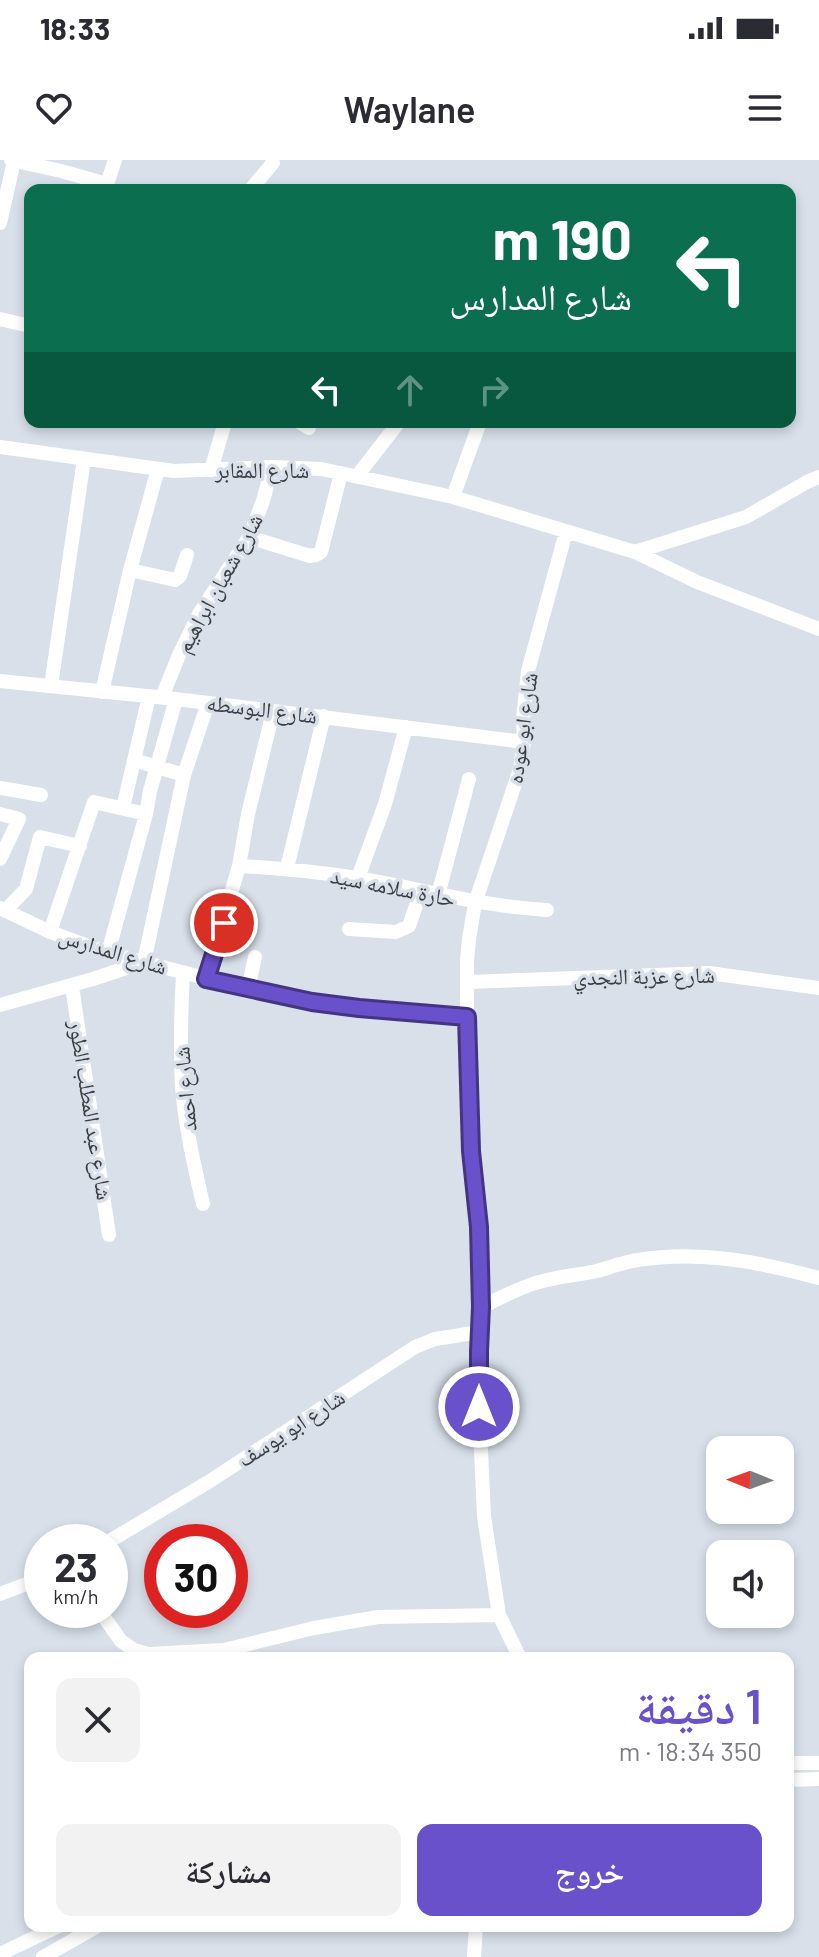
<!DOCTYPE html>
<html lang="ar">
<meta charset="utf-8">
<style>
body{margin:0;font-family:Barlow,"Noto Naskh Arabic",sans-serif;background:#f2f2f3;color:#2b2b33;direction:rtl;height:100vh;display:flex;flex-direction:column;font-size:30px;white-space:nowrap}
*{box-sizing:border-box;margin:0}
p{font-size:26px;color:#7c7c81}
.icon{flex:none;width:44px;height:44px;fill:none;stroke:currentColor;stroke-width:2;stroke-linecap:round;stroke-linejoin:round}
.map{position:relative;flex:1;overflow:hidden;direction:ltr}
.drawer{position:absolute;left:24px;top:1492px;width:770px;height:280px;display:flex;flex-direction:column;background:#fff;border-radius:16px;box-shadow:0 4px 12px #0003;direction:rtl}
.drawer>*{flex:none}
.guide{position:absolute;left:24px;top:24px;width:772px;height:244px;border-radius:16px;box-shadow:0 4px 12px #0003;direction:rtl;background:#0b6e4f;color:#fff;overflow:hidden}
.needle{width:52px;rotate:271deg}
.fabs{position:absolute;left:706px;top:1276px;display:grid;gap:16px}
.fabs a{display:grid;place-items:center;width:88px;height:88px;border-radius:16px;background:#fff;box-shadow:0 4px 12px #0003;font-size:40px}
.speed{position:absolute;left:24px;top:1364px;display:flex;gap:16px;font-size:40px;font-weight:700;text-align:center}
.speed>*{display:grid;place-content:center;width:104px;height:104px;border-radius:50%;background:#fff;box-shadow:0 4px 12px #0003;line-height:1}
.speed small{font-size:20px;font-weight:400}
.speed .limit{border:12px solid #d22;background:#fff;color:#111}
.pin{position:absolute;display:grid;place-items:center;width:68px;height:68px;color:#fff;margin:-34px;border:4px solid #fff;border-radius:50%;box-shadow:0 2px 8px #0007}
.me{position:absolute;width:88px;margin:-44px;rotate:0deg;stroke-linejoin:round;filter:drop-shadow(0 0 6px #0008)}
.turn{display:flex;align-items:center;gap:28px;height:168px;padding:0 32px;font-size:36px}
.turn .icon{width:104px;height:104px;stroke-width:2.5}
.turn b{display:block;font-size:56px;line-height:68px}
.lanes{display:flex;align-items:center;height:76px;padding:0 32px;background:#0003;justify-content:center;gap:40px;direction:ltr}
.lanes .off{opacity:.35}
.round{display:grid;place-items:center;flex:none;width:84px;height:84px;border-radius:16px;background:#f2f2f3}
.overview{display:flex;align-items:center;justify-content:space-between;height:136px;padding:0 32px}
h1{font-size:48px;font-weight:600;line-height:60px;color:#6851ca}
.cta{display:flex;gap:16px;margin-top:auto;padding:16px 32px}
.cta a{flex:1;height:92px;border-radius:16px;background:#6851ca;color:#fff;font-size:32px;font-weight:600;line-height:92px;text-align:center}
.cta a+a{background:#f2f2f3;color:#2b2b33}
.status{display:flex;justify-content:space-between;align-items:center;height:56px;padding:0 40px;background:#fff;direction:ltr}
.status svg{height:22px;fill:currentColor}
header{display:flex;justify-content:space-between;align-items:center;height:104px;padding:0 32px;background:#fff;font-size:36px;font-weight:600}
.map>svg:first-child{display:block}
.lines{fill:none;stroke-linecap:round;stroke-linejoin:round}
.minor{stroke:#fff;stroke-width:14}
.route-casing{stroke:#443583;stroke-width:20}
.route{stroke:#6851ca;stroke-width:14}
.labels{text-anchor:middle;stroke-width:7;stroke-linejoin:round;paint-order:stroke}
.street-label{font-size:22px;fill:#3a3d41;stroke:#d9e0ea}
</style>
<div class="status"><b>18:33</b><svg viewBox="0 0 49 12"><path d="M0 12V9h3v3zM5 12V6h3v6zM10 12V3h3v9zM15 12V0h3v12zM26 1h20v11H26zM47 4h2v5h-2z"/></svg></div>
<header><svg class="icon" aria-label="menu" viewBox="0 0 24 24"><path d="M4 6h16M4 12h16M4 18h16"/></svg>Waylane<svg class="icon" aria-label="heart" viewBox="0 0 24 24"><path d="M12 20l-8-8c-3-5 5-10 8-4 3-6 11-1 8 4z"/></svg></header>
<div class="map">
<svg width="819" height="1797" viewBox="0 0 819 1797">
<rect width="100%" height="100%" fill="#d9e0ea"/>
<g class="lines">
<path class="minor" d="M11,0L61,11L107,24
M105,30L115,0
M250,30L273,3
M0,63L14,1
M0,159L30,166
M299,262L309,268
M0,287L174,311L272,307L321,309L453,337L635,392L697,422L819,469
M211,310L225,262
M357,316L399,262
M453,337L480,262
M249,377L310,396L316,395L321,392L341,313
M635,392L746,357L807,322L819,317
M130,410L175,420L180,416L187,395
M0,521L176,539L524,582
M51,526L84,299
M102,532L130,410L158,309
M162,537L179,495L199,454L249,377L263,341L272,307
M134,600L184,615
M0,628L41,635
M123,648L149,536
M0,654L19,659L0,699
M239,706C279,708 318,712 357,718C422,729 480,746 547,750
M287,708L324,556
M358,718L385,644L406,567
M438,735L469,619
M0,748L50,772L108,793L248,829L312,842L359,848L467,857
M5,751L26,729L40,677L80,686
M349,769L396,772L409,766L421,731
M50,772L94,642L146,654
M108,793L146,654L150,631L176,539
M183,813C181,851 180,888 182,926C185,966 194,1005 203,1044
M206,819L239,706L248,654L273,552
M467,822L709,813L819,828
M72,826L109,1075
M248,829L255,797
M0,845L93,819L144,802L184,615L208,543
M481,1147C501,1138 521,1126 543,1121C561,1116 579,1115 597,1111C611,1107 624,1102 638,1100C700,1090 760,1102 819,1118
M108,1382L210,1321L415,1187L435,1179L480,1172
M0,1434L42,1418
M99,1450L121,1481L134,1490L148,1494L224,1490L314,1468L378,1457L499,1455
M520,1498L499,1455L484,1356L479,1247V1191L481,1147L479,1067L471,991L467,857V801L469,779L475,743L520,609L524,582L523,559L528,511L566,372
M788,1603H819
M788,1620L819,1619
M0,1794L59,1766
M43,1797L98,1766
M474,1797L476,1766"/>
</g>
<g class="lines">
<defs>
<path id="route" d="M224,763L206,819L312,842L359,848L467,857L471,991L479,1067L481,1147L479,1191V1247"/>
</defs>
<use href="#route" class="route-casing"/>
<use href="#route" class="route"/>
</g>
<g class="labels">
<g class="street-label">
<text x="262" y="318">شارع المقابر</text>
<text transform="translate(219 423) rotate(-61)" y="8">شارع شعبان ابراهيم</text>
<text transform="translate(262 549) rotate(7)" y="8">شارع البوسطه</text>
<text transform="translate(522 568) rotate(-82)" y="8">شارع ابو عوده</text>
<text transform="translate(393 727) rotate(11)" y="8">حارة سلامه سيد</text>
<text transform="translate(113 791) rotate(17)" y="8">شارع المدارس</text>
<text transform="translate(644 816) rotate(-1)" y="8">شارع عزبة النجدي</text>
<text transform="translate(185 929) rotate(-95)" y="8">شارع احمد</text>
<text transform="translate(91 950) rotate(81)" y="8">شارع عبد المطلب الطور</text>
<text transform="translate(291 1268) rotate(-33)" y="8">شارع ابو يوسف</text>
</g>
</g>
</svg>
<div class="fabs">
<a><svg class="needle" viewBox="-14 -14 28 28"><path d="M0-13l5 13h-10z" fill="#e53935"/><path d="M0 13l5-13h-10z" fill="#7c7c81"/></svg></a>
<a><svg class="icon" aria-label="sound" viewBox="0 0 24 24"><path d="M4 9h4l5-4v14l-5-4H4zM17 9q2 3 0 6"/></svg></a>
</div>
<div class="speed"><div>23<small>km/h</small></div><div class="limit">30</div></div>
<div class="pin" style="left:224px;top:763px;background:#d93025"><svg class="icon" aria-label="arrive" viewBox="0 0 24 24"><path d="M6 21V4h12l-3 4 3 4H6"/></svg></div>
<svg class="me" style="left:479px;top:1247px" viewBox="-20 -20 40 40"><circle r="17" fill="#6851ca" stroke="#fff" stroke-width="3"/><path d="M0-11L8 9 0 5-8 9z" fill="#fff"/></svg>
<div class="guide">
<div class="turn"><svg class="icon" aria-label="left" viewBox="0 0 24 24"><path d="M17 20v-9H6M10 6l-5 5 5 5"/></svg><div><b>190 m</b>شارع المدارس</div></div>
<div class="lanes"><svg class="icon" aria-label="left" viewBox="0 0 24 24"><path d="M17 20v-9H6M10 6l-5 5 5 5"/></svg><svg class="icon off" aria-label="ahead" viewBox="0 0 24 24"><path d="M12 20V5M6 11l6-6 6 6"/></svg><svg class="icon off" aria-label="right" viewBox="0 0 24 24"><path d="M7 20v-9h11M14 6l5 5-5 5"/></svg></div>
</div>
<section class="drawer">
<div class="overview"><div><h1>1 دقيقة</h1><p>350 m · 18:34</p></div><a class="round"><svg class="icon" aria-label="close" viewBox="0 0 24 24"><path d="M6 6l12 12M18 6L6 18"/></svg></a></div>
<div class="cta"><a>خروج</a><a>مشاركة</a></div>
</section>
</div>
